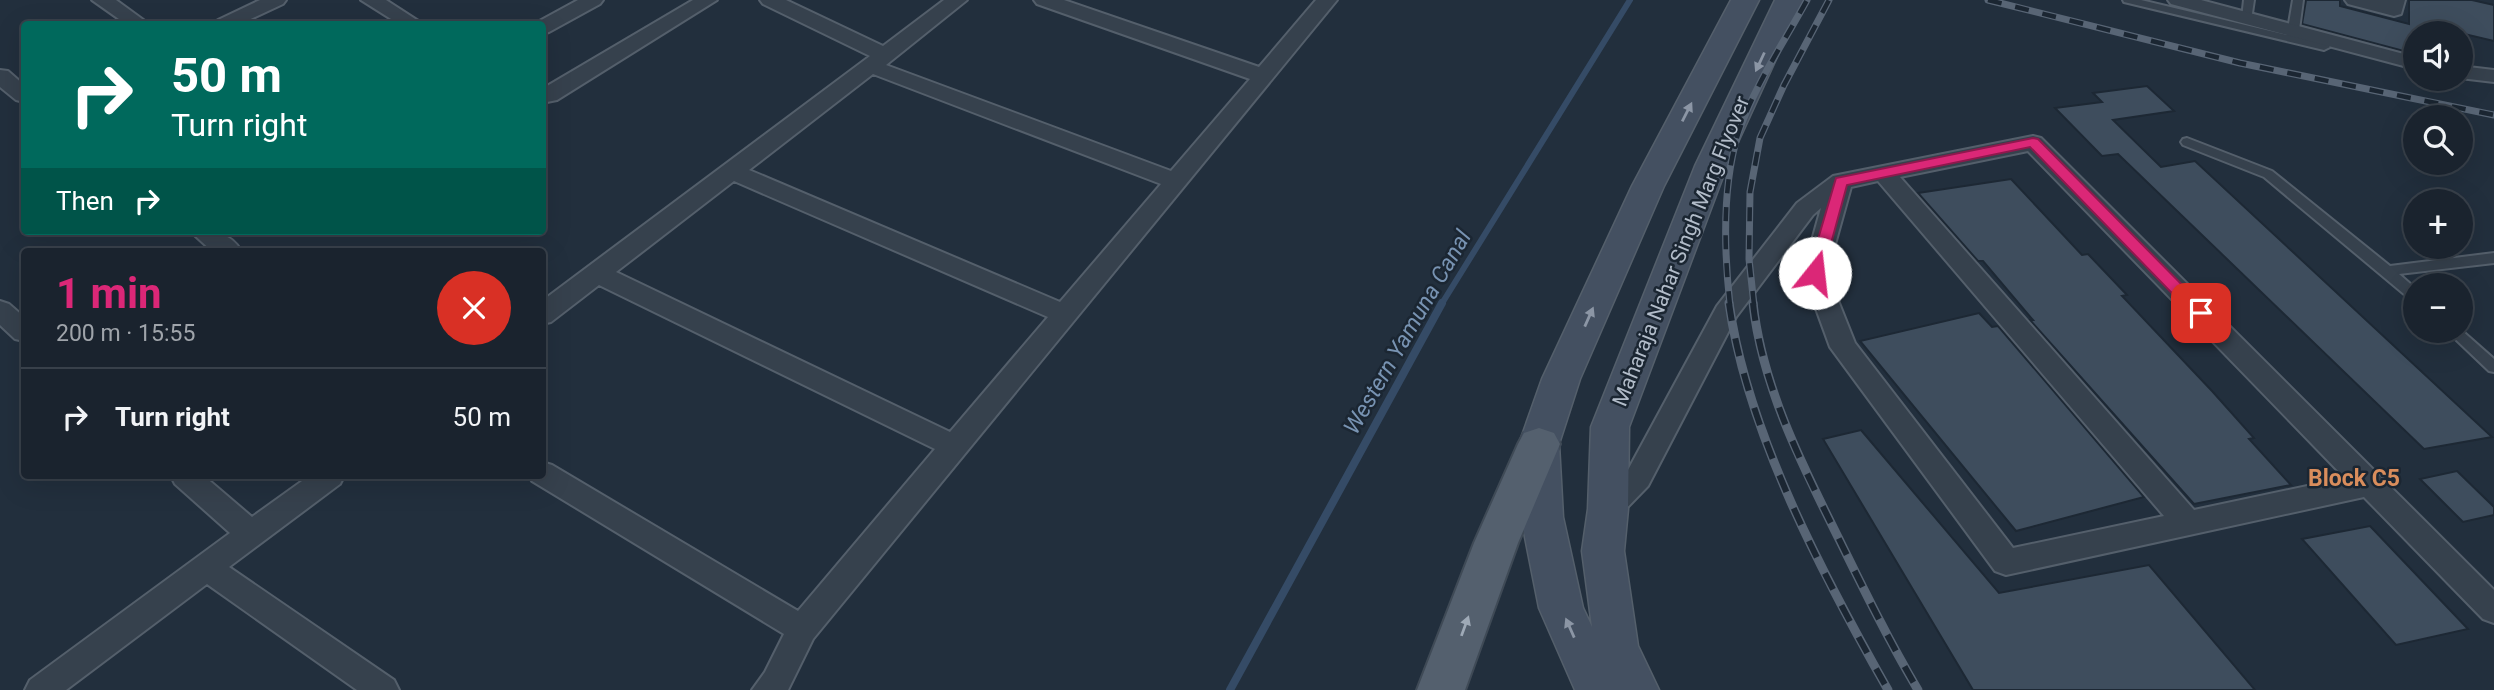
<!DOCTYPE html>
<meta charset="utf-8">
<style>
body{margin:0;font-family:Roboto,sans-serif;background:#232b36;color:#f1f3f6;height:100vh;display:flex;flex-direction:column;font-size:26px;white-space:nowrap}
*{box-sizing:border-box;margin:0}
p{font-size:23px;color:#9fa4aa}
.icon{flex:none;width:38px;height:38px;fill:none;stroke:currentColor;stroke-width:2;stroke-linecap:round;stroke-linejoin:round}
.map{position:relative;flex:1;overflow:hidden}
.drawer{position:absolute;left:21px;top:248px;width:525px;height:231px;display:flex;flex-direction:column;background:#1a232e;border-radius:7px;box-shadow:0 7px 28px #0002,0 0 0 2px #38404a}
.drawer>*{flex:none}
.top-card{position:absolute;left:21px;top:21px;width:525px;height:214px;border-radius:7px;box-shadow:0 7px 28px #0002,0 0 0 2px #38404a;background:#00695c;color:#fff;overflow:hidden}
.buttons{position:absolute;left:2403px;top:21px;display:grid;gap:14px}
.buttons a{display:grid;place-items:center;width:70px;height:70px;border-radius:50%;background:#1a232e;box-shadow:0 7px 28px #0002,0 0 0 2px #38404a;font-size:35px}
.pin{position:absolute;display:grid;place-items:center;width:60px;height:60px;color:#fff;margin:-30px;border-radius:14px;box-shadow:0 4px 10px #0006}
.me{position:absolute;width:77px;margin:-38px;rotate:16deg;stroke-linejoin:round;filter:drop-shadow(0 0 5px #0008)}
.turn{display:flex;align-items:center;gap:24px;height:147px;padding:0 35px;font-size:32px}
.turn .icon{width:91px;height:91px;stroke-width:2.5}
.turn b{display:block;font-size:49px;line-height:60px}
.then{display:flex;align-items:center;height:66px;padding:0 35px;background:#0003;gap:14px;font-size:26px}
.round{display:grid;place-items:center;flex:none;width:74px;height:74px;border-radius:37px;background:#232b36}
.summary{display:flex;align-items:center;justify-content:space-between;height:119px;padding:0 35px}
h1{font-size:42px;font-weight:700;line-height:52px;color:#db2777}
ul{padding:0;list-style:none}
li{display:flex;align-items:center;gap:21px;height:98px;padding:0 35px;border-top:2px solid #38404a}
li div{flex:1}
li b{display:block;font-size:26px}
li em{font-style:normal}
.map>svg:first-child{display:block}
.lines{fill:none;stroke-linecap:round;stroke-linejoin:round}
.stream-far1{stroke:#354b66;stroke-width:6}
.stream{stroke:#354b66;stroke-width:8}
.building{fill:#3e4d5d;stroke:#1d2834;stroke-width:2}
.lane-casing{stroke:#545f6b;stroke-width:4}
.street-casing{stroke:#545f6b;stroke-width:4}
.secondary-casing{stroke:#545f6b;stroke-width:3}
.primary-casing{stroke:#3f4a56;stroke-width:4}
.lane{fill:#36414d;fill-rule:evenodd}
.street{fill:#36414d;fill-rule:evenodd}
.secondary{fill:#445061;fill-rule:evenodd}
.primary{fill:#54606e;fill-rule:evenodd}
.rail-far1-casing{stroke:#586575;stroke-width:7}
.rail-casing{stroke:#586575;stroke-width:9}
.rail-far1{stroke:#1b2632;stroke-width:4.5;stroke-dasharray:14;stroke-linecap:butt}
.rail{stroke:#1b2632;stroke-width:6;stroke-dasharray:18;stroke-linecap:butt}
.oneway{fill:#8c96a5}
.oneway2{fill:#9faab7}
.route{fill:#db2777;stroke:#8e194d;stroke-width:2}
.labels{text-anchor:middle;stroke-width:5;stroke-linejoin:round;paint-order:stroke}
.street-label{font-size:21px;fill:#b2bcc9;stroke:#1b2632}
.water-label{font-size:23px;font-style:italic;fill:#7893b2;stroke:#1b2632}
.neighbourhood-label{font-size:23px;font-weight:bold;fill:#d98d5c;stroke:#1b2632}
</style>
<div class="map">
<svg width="2494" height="690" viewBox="0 0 2494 690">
<rect width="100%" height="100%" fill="#222f3d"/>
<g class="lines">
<path class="stream-far1" d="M1441,305L1630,0"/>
<path class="stream" d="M1230,690L1442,303"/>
</g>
<path class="building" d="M2306,0H2340V6L2409,24V0H2472L2494,5V41L2439,28V33H2415V54L2302,24Z
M2147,86L2174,111L2113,120L2161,167L2195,161L2492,437L2424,449L2118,154L2102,156L2055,108L2102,102L2093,93Z
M2011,179L2082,255L2088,254L2127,295L2122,296L2212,391L2254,438L2249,439L2291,485L2194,504L2030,320H2033L1983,261H1978L1918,193Z
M1979,313L1992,327L1998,326L2144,497L2016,531L1860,341Z
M1861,430L1999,593L2149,565L2255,690H1973L1823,439Z
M2457,471L2494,507V515L2463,522L2420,479Z
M2370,526L2468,629L2396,645L2302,539Z"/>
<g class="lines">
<defs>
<path id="lane" d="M2123,0H2141L2287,35L2293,0H2303L2298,37L2328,45L2330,47L2324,50L2124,2Z
M2244,0H2254L2251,20L2247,21L2242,18Z
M2187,138L2272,171L2390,266L2494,253V263L2399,274L2415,288V301L2410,299L2264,177L2183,145L2181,142L2183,139Z
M2460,329L2494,359V372L2489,371L2447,331H2460Z"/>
<path id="street" d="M92,0H116L149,24H126Z
M260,0H286L283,4L240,24H215L218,20Z
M361,0H386L423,24H399Z
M578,0H603L600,4L549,32L542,34V24H534Z
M693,0H717L557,100L542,103V89Z
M760,0H786L883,46L944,0H967L886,65L1171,171L1250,79L1037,4L1034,0H1064L1259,67L1316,0H1337L813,639L788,690H752L765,672L784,634L532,481L529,476H542V462L552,465L798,611L935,449L599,285L551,322L542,324V301L870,56L763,4ZM873,74L1161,184L1060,302L749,170ZM734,181L1048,317L950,432L616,272Z
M2168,0H2201L2415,57V69L2171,4Z
M2345,0H2405L2401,14L2394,16L2348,4Z
M2460,66L2494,70V82L2460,78Z
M0,70L8,71L24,85V102L16,100L0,87Z
M2033,136L2041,138L2494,590V623L2483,619L2364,497L2006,575L1995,571L1830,347L1803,273L1821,208L1813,215L1736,317L1648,486L1618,517L1608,521L1598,517L1593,509L1598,501L1628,470L1717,306L1797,203L1833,176ZM2028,151L2345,478L2194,510L1900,177ZM1878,181L2164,516L2013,548L1855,343L1827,273L1851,187Z
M190,231C211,231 230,231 242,252H213Z
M0,301L9,304L24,317V341L15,339L0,325Z
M171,476H204L252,517L309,476H344L340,484L229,567L394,680L399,690H357L207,584L66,690H25L30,680L230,533L175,484Z"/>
<path id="secondary" d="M1731,0H1759L1664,186L1580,379L1559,444L1563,517L1583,608L1592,627L1582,551L1588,509L1591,427L1695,166L1775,0H1803L1727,166L1629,427L1628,509L1624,551L1638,646L1659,690H1575L1539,608L1521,517L1519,444L1542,379L1632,186Z"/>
<path id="primary" d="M1539,428L1554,433L1560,444L1518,543L1465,690H1417L1474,543L1518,444L1524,433Z"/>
</defs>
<use href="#lane" class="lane-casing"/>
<use href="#street" class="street-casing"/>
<use href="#secondary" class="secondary-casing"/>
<use href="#primary" class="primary-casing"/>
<use href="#lane" class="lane"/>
<use href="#street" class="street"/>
<use href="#secondary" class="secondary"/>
<use href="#primary" class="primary"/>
<defs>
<path id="rail-far1" d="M1988,0L2240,63L2494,115
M1730,305C1724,251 1722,187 1738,134C1754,86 1783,44 1807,0
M1754,305L1749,259L1750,192L1760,138L1784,85L1829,0"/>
<path id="rail" d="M1729,303C1747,433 1824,577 1888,690
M1753,303C1762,386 1802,465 1839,539C1864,590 1889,641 1918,690"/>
</defs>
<use href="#rail-far1" class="rail-far1-casing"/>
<use href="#rail" class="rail-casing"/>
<use href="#rail-far1" class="rail-far1"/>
<use href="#rail" class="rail"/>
</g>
<defs><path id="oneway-solid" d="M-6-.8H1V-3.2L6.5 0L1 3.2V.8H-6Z" transform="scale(1.75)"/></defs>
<g class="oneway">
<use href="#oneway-solid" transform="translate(1760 62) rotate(115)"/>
<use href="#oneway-solid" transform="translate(1687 112) rotate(-63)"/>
<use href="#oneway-solid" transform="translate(1589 317) rotate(-66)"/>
<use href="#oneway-solid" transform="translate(1570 628) rotate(-114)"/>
</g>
<use class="oneway2" href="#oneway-solid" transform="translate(1465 626) rotate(-70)"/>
<path class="route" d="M2033,138L2038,139L2206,309L2209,313L2206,317H2195L2030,147L1847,185L1823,273L1815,278L1810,276L1808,273L1836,178Z"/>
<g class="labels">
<g class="street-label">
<text transform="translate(1681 251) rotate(-68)" y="7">Maharaja Nahar Singh Marg Flyover</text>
</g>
<g class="water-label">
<text transform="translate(1407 332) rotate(-60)" y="8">Western Yamuna Canal</text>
</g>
<g class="neighbourhood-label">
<text x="2354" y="486">Block C5</text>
</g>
</g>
</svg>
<div class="buttons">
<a><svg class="icon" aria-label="sound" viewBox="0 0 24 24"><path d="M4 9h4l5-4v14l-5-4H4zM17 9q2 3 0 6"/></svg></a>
<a><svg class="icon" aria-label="search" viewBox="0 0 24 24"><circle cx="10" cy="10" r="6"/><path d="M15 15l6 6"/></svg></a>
<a>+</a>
<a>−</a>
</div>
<div class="pin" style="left:2201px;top:313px;background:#d93025"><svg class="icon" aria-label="arrive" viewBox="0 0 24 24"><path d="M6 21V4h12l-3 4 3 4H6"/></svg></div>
<svg class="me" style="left:1815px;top:273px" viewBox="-20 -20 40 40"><circle r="19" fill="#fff"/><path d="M0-13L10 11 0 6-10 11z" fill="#db2777"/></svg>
<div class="top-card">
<div class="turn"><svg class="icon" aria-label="right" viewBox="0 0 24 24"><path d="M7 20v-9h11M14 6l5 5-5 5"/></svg><div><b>50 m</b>Turn right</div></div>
<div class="then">Then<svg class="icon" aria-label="right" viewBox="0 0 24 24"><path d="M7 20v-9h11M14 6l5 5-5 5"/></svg></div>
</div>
<section class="drawer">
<div class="summary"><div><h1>1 min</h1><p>200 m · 15:55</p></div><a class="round" style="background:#d93025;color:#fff"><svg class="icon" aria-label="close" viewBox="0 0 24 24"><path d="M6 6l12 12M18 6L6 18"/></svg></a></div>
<ul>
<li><svg class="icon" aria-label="right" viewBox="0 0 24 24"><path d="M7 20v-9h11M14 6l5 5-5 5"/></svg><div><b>Turn right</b></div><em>50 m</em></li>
</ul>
</section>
</div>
